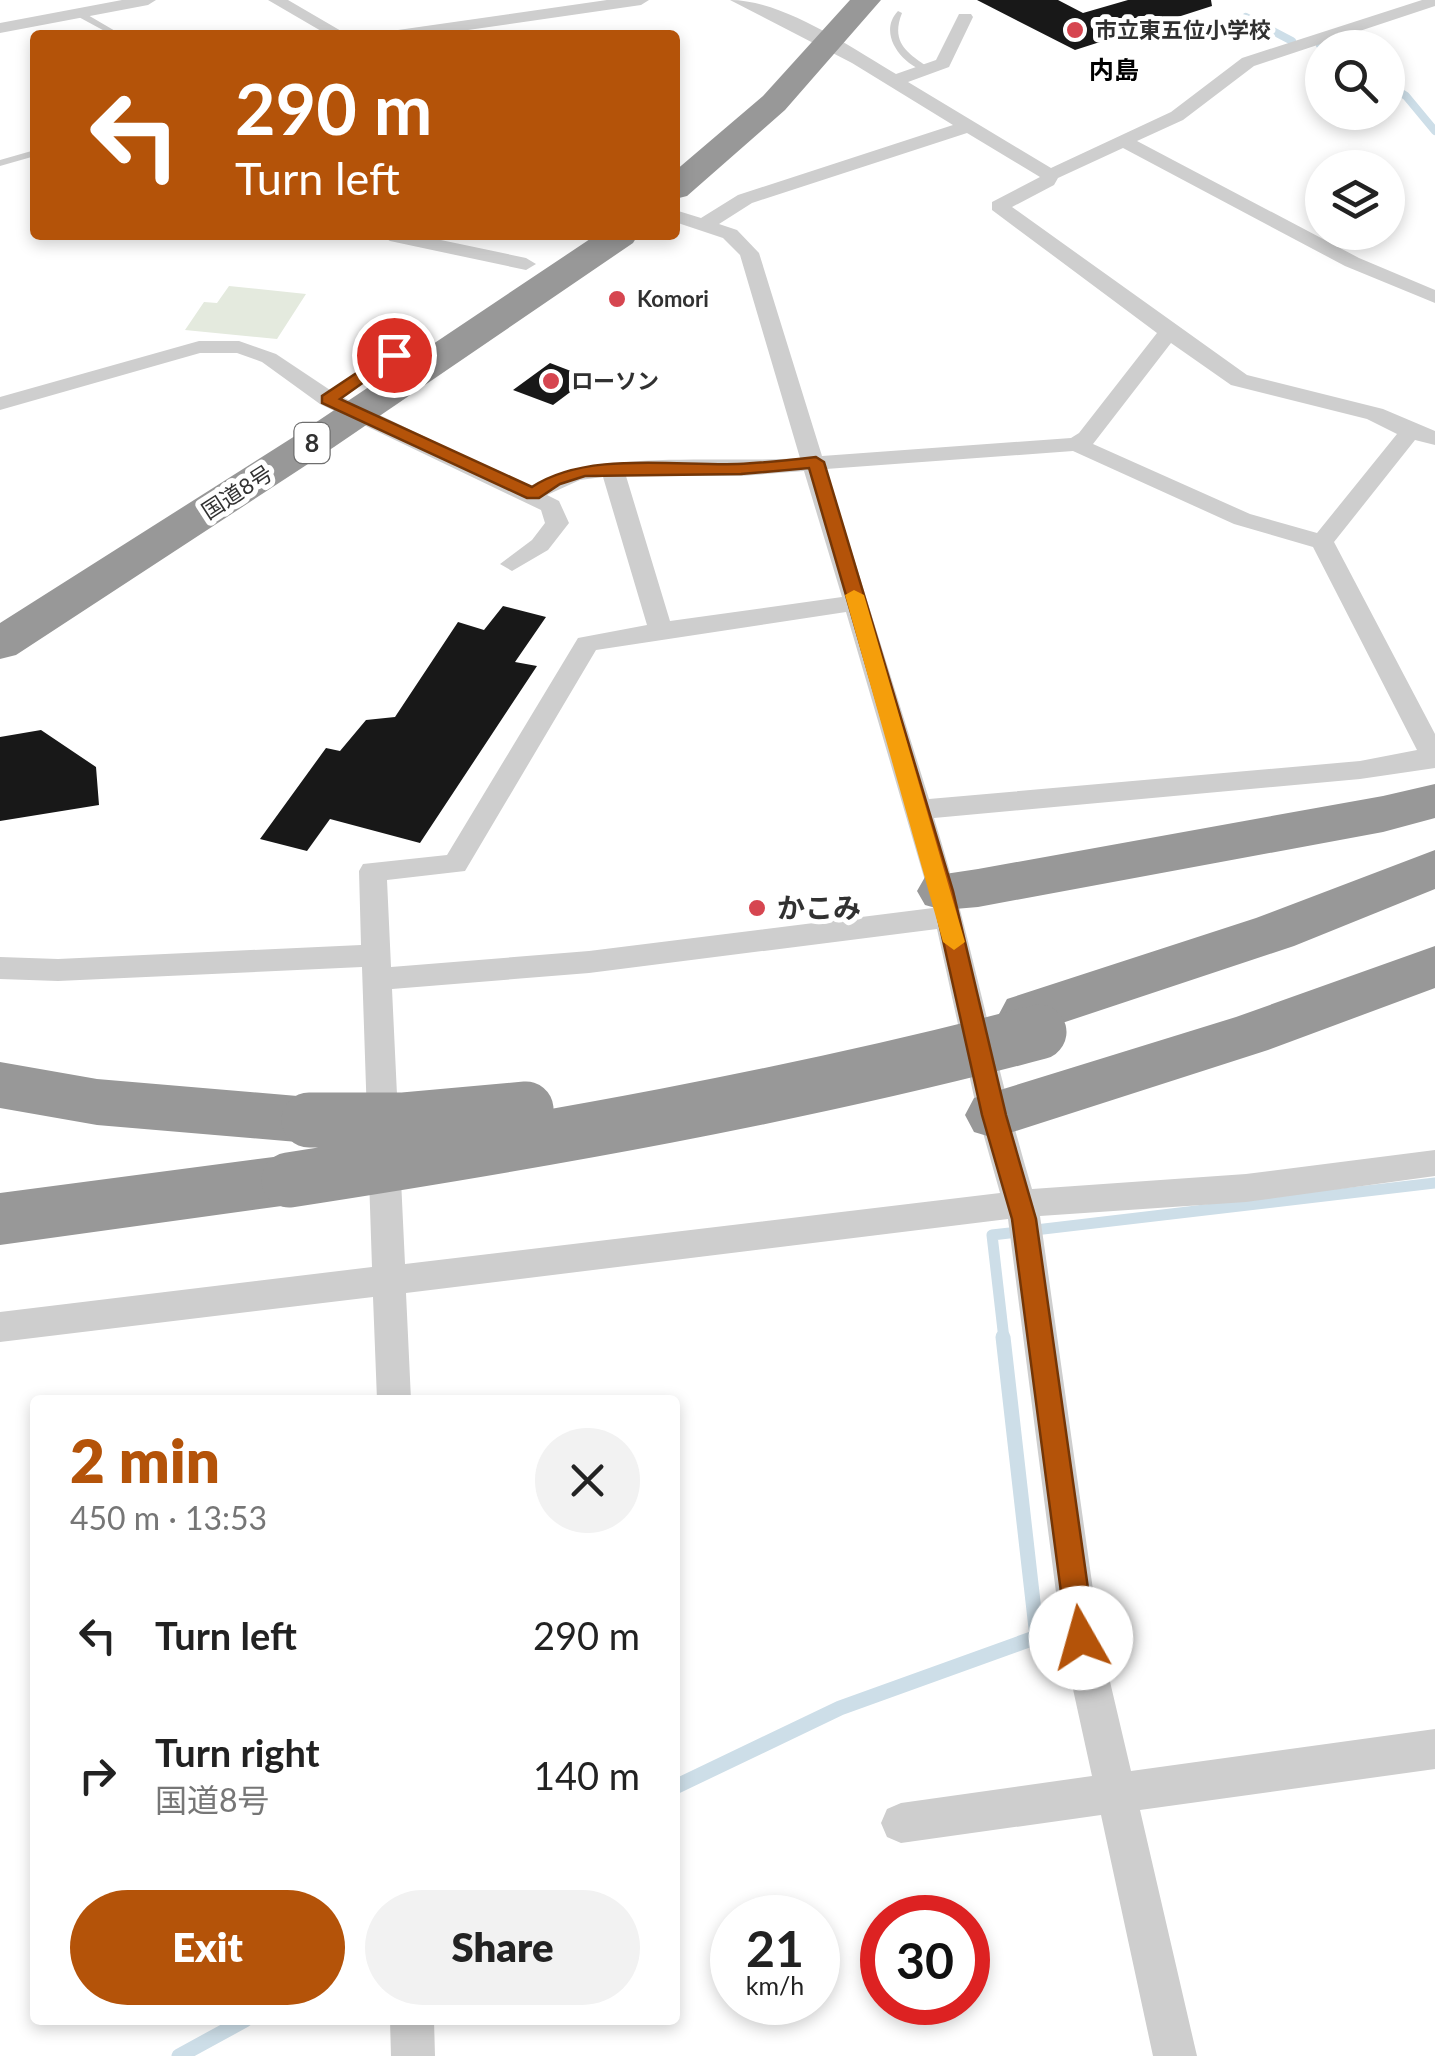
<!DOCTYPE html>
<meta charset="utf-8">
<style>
body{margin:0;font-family:Lato,"Noto Sans JP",sans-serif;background:#f2f2f2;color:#222;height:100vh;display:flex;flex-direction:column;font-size:38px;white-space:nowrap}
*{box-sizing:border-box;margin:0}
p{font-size:32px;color:#767676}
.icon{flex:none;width:55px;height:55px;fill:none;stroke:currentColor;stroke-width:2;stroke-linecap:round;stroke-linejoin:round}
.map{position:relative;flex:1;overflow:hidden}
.sheet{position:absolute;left:30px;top:1395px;width:650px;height:630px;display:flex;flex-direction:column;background:#fff;border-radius:10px;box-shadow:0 5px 15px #0003}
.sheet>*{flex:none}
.banner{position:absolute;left:30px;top:30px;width:650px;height:210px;border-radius:10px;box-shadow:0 5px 15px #0003;background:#b45309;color:#fff;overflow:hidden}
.buttons{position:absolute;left:1305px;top:30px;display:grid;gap:20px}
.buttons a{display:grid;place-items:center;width:100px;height:100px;border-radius:50%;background:#fff;box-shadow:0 5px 15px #0003;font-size:50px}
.speed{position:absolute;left:710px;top:1895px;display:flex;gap:20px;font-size:50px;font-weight:700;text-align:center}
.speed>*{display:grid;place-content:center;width:130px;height:130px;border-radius:50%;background:#fff;box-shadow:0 5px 15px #0003;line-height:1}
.speed small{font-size:25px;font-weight:400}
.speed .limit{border:15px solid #d22;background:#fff;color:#111}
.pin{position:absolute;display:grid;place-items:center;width:85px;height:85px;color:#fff;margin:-42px;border:5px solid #fff;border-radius:50%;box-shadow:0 2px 10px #0007}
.me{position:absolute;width:110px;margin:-55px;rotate:353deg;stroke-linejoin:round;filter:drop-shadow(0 0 8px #0008)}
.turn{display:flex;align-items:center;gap:35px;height:210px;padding:0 40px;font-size:45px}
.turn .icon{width:130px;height:130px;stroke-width:2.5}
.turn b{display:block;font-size:70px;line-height:85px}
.round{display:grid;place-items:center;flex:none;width:105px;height:105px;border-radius:52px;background:#f2f2f2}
.summary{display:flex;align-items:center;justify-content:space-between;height:170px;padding:0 40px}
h1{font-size:60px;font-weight:800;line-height:75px;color:#b45309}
.cta{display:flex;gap:20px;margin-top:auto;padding:20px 40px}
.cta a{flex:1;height:115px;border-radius:60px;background:#b45309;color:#fff;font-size:40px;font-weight:800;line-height:115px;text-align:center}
.cta a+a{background:#f2f2f2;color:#222}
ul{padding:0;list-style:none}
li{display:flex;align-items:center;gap:30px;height:140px;padding:0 40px}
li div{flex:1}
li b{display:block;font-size:38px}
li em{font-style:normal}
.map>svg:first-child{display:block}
.green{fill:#e4eade}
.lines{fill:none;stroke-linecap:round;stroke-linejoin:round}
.stream-far2{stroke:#cddee8;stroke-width:8}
.stream-far1{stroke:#cddee8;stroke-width:11}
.stream{stroke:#cddee8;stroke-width:15}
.building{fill:#181818}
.lane{fill:#cecece;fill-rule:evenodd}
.street{fill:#cecece;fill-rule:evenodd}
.highway{fill:#989898;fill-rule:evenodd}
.highway-bridge{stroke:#989898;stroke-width:55}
.route{fill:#b45309;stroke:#753606;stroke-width:2.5}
.slow{fill:#f59e0b}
.poi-dot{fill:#d64650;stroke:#fff;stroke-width:4}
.labels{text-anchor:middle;stroke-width:10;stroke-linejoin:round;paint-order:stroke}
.far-poi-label{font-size:22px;font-weight:bold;fill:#313131;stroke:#fff;text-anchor:start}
.far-street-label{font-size:22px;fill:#313131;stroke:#fff}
.far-neighbourhood-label{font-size:25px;font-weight:bold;fill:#000;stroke:#fff}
.shield{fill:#fff;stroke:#6f6f6f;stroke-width:2.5}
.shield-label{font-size:25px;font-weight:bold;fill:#313131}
.poi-label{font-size:28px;font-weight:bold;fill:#313131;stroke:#fff;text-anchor:start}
</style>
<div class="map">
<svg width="1435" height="2056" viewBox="0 0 1435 2056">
<rect width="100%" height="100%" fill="#fff"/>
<path class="green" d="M229,286L306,294L277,339L185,330L204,302L217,303Z"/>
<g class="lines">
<path class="stream-far2" d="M1246,17L1292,41
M1320,45L1324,48
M1388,85L1406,96L1435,131"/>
<path class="stream-far1" d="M1004,1339L992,1235L1435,1183"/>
<path class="stream" d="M675,1787L840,1708L1037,1637L1003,1337
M179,2056L245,2020"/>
</g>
<path class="building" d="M977,0H1058L1083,13L1128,0H1211L1212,6L1075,50Z
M550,363L589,378L553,405L513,390Z
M503,606L546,617L515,662L537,666L420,843L330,819L307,851L260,839L326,748L340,751L366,720L395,717L458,622L484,630Z
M41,730L96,767L99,805L0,821V737Z"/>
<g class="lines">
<path class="lane" d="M75,11H81L122,35H112L75,15Z
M898,11L902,13C890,43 908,54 931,69V73C904,68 876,34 898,11Z
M35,150V156L0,166V160Z"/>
<path class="street" d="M122,0H156L148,5L0,33V23Z
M268,0H288L348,35H328Z
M607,0H649L641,5L433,35H390L398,30Z
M730,0C783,0 850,47 896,74L936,60L959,14H971L973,17L949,67L908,82L1051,168L1171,112L1242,58L1422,0H1435V6L1254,66L1183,120L1137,141L1359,258L1435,290V303L1345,266L1123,148L1058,178L1054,185L1012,207L1247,375L1383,409L1435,431V445L1415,440L1334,542L1435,734V768L1360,779L934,818C972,940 995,1067 1032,1189L1246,1174L1435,1150V1176L1246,1202L1040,1216L1100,1639L1131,1771L1435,1729V1769L1140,1810L1197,2056H1153L1101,1815L901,1843L887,1837L881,1823L887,1809L901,1803L1092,1776L1062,1639L1008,1219L406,1293L411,1400H377L373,1297L0,1342V1312L372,1267L362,967L58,981L0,979V957L58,959L361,945L359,871L363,864L447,855L578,638L647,625L603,477L580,480L547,495L559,501L569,523L548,550L512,571L500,564L532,540L545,523L541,510L320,404L262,362L237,353H200L0,410V397L199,341H239L276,354L336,394L529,487C593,448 723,464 800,458L740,255L723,238L675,222V210L701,218L738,195L953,125L852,63ZM967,133L1040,177L992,202V210L1157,333L1079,433L1071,438L822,456L759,253L737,230L719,224L752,203ZM1171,343L1231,385L1367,419L1397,434L1317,533L1250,514L1093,444ZM1073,451L1234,524L1313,547L1417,750L1360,761L929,799L826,469ZM804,471L842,597L670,621L626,476H741ZM846,612L933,908L589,951L391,967L387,880L465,871L596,650ZM937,929L978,1115L1000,1193L405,1264L392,989L589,973Z
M380,235H417L526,258L536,264L526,270L390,241Z
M390,2020H434L435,2056H391Z"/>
<path class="highway" d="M850,0H881L785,110L687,196L675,199V171L763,96Z
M596,235H638L633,243L334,447L16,655L0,659V623L306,429Z
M1435,784V818L1383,832L978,907L943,910L925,905L917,891L925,877L978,869L1383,796Z
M1435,850V889L1294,946L1026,1035L1007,1029L999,1014L1007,999L1256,918Z
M1435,946V988L1268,1050L994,1138L974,1132L965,1115L974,1098L1236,1017Z
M0,1062L97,1079L309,1097L329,1103L338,1120L329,1137L309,1143L97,1125L0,1108Z
M289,1155L310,1163L318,1180L310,1197L289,1205L0,1245V1193Z"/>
<path class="highway-bridge" d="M309,1120H404L526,1109
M289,1180C541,1141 792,1097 1039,1032"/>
</g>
<path class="route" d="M388,352L402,355L340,399L532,487C586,451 674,466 738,464C764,463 790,460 816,457L824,462L953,891L1006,1115L1036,1219L1095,1638L1091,1649L1081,1653L1071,1649L1067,1638L1012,1219L982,1115L932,891L809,468L741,474L585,476L560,484L539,498H527L322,403V396Z"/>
<path class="slow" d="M854,590L864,595L965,942L954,950L943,942L845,595Z"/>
<g class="poi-dot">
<circle cx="1075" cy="30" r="10"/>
<circle cx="617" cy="299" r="10"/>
<circle cx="551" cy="381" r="10"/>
<circle cx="757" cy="908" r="10"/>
</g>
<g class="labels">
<g class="far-poi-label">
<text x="1095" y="38">市立東五位小学校</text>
<text x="637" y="307">Komori</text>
<text x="571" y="389">ローソン</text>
</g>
<g class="far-street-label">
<text transform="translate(237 492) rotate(-33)" y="8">国道8号</text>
</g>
<g class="far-neighbourhood-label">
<text x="1114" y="79">内島</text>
</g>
<rect class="shield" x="294.5" y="423" width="35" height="40" rx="8"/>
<g class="shield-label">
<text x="312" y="452">8</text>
</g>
<g class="poi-label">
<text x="777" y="918">かこみ</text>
</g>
</g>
</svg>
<div class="buttons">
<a><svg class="icon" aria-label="search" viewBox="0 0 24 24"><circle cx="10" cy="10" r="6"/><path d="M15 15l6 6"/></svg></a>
<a><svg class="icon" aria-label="layers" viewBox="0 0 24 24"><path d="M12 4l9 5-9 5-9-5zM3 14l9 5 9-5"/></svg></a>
</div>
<div class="speed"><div>21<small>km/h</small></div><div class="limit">30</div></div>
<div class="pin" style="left:394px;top:355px;background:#d93025"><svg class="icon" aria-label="arrive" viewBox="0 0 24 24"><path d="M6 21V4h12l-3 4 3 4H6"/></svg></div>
<svg class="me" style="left:1081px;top:1638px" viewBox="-20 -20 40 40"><circle r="19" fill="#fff"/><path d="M0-13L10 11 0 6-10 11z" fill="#b45309"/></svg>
<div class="banner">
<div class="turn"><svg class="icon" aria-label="left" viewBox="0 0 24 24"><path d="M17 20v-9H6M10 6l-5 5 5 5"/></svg><div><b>290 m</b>Turn left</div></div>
</div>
<section class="sheet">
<div class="summary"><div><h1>2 min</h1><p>450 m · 13:53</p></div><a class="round"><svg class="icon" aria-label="close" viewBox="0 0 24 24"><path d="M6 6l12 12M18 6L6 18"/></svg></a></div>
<ul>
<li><svg class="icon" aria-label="left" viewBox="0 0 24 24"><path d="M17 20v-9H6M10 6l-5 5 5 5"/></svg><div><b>Turn left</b></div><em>290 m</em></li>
<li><svg class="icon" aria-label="right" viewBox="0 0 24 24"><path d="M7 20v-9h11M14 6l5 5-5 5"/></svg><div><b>Turn right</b><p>国道8号</p></div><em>140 m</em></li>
</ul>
<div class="cta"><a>Exit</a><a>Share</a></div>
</section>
</div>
